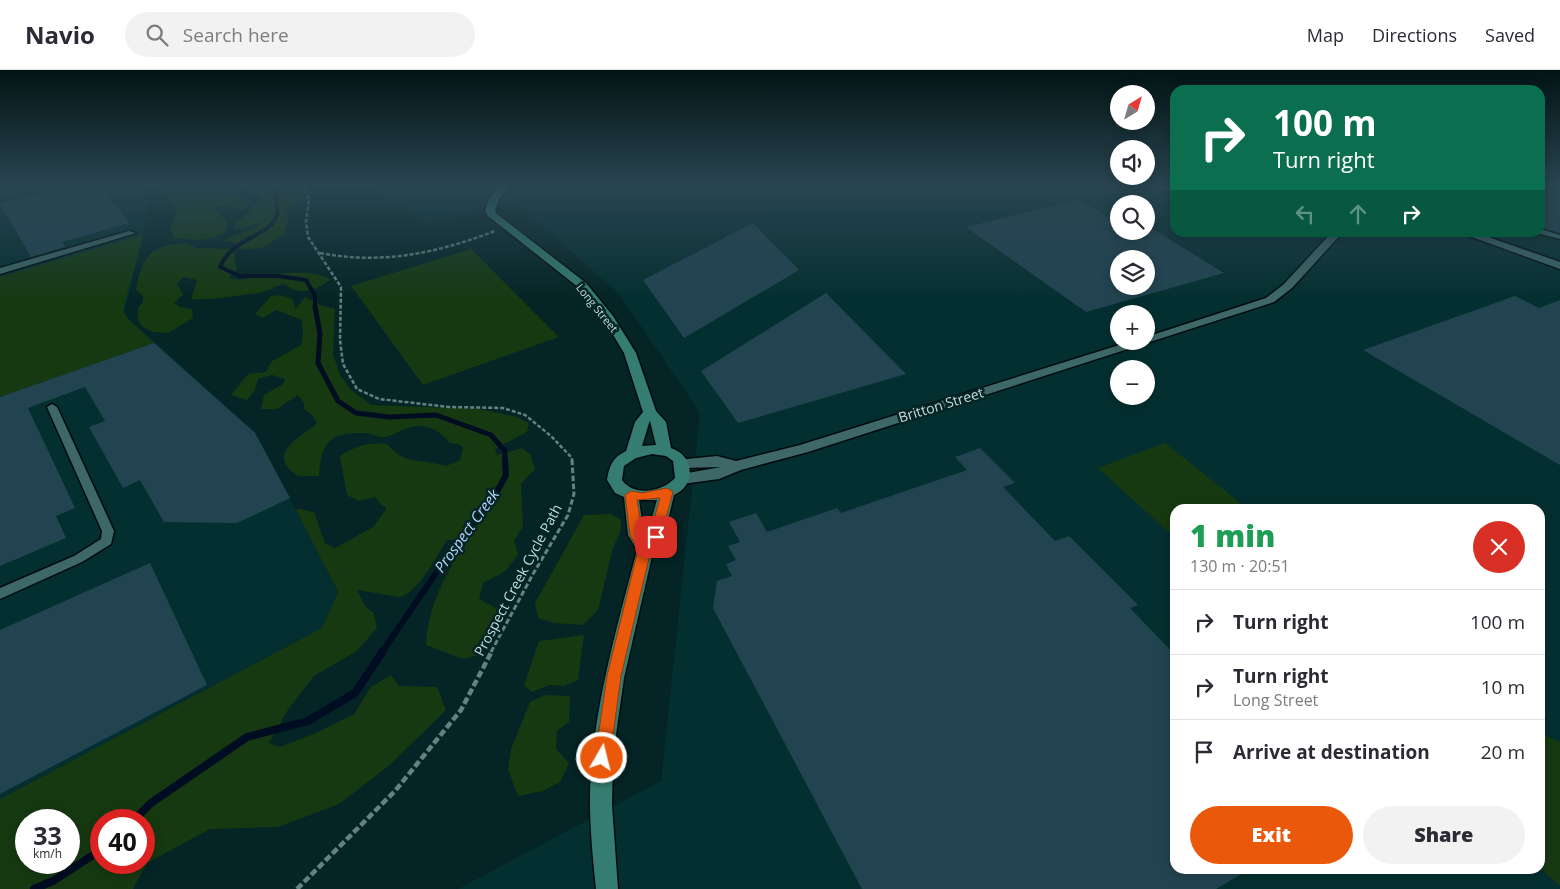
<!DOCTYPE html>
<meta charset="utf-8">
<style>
body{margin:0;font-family:"Open Sans",sans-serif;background:#f2f2f3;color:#2b2b33;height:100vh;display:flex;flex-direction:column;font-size:19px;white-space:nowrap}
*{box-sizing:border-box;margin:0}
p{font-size:16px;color:#7c7c81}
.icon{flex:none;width:28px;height:28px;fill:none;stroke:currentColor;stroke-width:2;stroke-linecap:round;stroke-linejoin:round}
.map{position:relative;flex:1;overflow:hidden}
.side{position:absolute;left:1170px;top:434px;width:375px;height:370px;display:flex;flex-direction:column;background:#fff;border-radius:15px;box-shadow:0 2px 12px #0003}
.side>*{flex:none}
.guide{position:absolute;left:1170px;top:15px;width:375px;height:152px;border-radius:15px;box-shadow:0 2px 12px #0003;background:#0b6e4f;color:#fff;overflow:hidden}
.needle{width:32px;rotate:37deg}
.tools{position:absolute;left:1110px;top:15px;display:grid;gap:10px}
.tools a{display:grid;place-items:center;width:45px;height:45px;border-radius:50%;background:#fff;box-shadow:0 2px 12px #0003;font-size:25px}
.speed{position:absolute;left:15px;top:739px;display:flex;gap:10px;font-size:25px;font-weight:700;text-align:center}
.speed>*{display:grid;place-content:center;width:65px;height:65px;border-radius:50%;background:#fff;box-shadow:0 2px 12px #0003;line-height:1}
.speed small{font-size:12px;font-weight:400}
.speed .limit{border:8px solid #d22;background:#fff;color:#111}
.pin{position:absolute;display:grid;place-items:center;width:42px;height:42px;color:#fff;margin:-21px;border-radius:10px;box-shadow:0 2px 8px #0006}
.me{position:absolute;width:55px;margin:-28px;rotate:8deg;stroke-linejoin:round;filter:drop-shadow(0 0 4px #0008)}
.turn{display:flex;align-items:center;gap:18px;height:105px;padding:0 20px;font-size:22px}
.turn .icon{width:65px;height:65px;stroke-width:2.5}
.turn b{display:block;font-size:35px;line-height:42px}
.lanes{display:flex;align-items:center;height:48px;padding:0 20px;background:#0003;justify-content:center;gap:25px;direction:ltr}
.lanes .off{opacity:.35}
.round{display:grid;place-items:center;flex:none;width:52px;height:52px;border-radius:26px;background:#f2f2f3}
.head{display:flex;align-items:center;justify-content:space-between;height:85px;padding:0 20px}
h1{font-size:30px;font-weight:800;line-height:38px;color:#1e9e55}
.primary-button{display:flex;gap:10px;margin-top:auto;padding:10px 20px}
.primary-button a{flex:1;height:58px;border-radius:30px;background:#ea580c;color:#fff;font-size:20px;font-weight:800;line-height:58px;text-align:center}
.primary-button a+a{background:#f2f2f3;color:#2b2b33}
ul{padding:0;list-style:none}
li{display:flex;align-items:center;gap:15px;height:65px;padding:0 20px;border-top:1px solid #e1e1e2}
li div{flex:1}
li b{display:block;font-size:19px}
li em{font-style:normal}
header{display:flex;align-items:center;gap:30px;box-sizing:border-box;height:70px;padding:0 25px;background:#fff;border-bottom:1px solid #e1e1e2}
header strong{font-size:24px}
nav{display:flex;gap:28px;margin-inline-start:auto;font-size:18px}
.search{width:350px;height:45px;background:#f2f2f3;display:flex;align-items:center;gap:12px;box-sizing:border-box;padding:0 18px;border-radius:28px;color:#7c7c81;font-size:19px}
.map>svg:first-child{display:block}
.built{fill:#042f30;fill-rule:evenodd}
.green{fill:#163911;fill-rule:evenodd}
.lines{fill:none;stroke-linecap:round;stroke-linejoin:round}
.stream-far3{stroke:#000c21;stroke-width:4}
.stream-far2{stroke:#000c21;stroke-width:5}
.stream-far1{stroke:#000c21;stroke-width:6}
.stream{stroke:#000c21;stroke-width:8}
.building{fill:#224451;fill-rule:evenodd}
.lane-casing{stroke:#000c0c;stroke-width:3}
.street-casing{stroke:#000c0c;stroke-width:3}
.secondary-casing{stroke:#000c0c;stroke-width:3}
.path-far2{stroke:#678182;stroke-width:2.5;stroke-dasharray:4 2;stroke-linecap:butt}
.path-far1{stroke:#678182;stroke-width:3;stroke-dasharray:5.5 2.5;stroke-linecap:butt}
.path{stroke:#678182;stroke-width:4.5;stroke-dasharray:7 3;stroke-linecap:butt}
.lane{fill:#3e6768;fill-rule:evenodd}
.street{fill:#3e6768;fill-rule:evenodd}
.secondary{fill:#357d72;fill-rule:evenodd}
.route{fill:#ea580c;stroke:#983908}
.labels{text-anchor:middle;stroke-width:5;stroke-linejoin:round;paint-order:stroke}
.far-street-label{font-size:11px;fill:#c6dcdc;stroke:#042425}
.street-label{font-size:14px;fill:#c6dcdc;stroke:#042425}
.water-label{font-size:15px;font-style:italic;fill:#b7d6fb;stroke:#042425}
</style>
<header>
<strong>Navio</strong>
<div class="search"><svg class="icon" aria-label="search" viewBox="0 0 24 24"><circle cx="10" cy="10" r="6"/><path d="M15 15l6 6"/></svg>Search here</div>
<nav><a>Map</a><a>Directions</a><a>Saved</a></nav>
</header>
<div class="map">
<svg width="1560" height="819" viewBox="0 0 1560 819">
<rect width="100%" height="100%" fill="#042425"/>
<path class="built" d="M0,114H112L149,123L143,165L124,244L256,363L338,522L322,558L0,729Z
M367,114H1175V162H1540V114H1560V819H458L661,711L700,343L619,224L513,131L427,153ZM1119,134H1146V161H1119ZM1119,189H1146V216H1119ZM1119,244H1146V271H1119ZM1119,299H1146V326H1119ZM1175,439H1540V799H1175Z"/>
<path class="green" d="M169,114H296L305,126L286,143L288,151L285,163L265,177L242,180L232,171L223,172C234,162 251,164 261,153L235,160V152L244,147L259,130V123L242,119L222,125V129L236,127L249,130L246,140L217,135L214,139L224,148L228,159C215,173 193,170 175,168L170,158L178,139L163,123Z
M143,165L123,240L128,249L154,273L0,327V207Z
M184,173L197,178L233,179C236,186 234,191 237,199L229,208C240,212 249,208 260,206C276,203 318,199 330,210C315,221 300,226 284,214C275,216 266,222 258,223C245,225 201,231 191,229L197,210L183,207L177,214L183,224L174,233L180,237L192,239L193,248L168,263L153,262L143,257L138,250V237L143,232V226L136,220C142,187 149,176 184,173Z
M471,179L559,267L423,315L351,216Z
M280,225L292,229L296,239L305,227L320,235L335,239L333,284L340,305L351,320L371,335L480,339L517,347L529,353L527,362L495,379L497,385L522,378L530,384L535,399L521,414L523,456L514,471L518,484L506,501L483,513L479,529L500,540L495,558L482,584L463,589L426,575C429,530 446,508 465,470H447C438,484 418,523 400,527C397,527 365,521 357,520L366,537L374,543L377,558L357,581L314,606L289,638L269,673L280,677L316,663L354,644L371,617L391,605L399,616L437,617L446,640L390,695L339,734L278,757L210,759L147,793L133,819H0V729L322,558L338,522L296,440L299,439L314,442L325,473L335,478L373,457L387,438L381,435L375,427L359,431L347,425L340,386C355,376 368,372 387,374C405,396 422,388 446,396L460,390L463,377L458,374L450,373C437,358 423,351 403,360C398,362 391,366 385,367C379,368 373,364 367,363C330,362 321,371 319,406H298C294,403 288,399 286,395C276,377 307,363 317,353L313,346L304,339V333L298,325L277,339H261L264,325L283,314L285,309L272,305L258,309L255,320L247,330L231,325L248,304L266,302L272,291L301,275L303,262L302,250L276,240L263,248L255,244L271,226ZM26,750H69V792H26ZM101,750H144V792H101Z
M1165,373L1248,439H1175V468L1098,398Z
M611,444L621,450V460L613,478L598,540L583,555L554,553L538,548L535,533L584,445Z
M584,565L578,610L564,616L549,615L532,622L524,616L539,571Z
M545,625L570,626L569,652L557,661L556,679L569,693L560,712L543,721L518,726L508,700L511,679L530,632Z
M1540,663L1560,672V816L1540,798Z"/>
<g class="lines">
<path class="stream-far3" d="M273,114C274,123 279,136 277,144C272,167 234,165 220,197L240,206H278L306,210L315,226V238"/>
<path class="stream-far2" d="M315,237L320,263L318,293L338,331L356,343L389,347L436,345L491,365L505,381V392"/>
<path class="stream-far1" d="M382,582L445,490L493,429L506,405L505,390"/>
<path class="stream" d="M134,750L151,733L247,667L308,651L355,623L383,581
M34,819L53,811L101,780"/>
</g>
<path class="building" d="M80,114H98L130,153L62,172L65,177L31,187L0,134Z
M1540,114H1560V163L1540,157Z
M1080,130L1119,154V161H1131L1146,170V155L1224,203L1086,242L966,157ZM1119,189H1146V216H1119Z
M753,153L799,200L684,268L643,210Z
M826,223L906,304L738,353L701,301Z
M1515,226L1539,238L1560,230V395L1363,280Z
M154,273L255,363L290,428L237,453L164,452L140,410L123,418L89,357L105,351L85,317L28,338L75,438L56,446L66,468L0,496V327Z
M980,378L1015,413L1003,417L1055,471L1069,466L1138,535L1130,538L1175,585V799H1250L1216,819H862L713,538L717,511L732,506L726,494L736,490L728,476L740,472L729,452L756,443L767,462L837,438L841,443L967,400L955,387Z
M150,493L207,615L0,724V560Z"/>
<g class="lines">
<defs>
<path id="lane" d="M1142,114L1175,117V121H1164Z
M1540,159L1560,165V169L1537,163L1540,162Z
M129,161L136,163L0,204V198Z
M52,334L57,337L114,461L111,474L82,492L0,529V518L74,486L101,469L102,461L47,337Z"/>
<path id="street" d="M1332,162H1343L1292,218L1274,232L808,382L741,400L719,409L682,414L675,409L682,404L721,397L682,398L677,396L675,393L677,390L717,386L736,391L800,375L1132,271H1146V267L1266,228L1284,214Z
M1458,162H1474L1560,192V199Z"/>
<path id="secondary" d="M502,114H512L499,129L495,141L497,144L586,213L613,246L636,283L656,341L666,352L671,378C694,385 697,415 674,425L664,467L653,482L624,608L613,686L612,735L618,819H596C592,780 588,740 591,701C597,626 618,553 637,480L628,465L624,427L615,423L607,410C609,396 613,387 626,381L635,352L643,342L624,283L604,250L578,217L488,146L485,141L489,128ZM650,351L656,375L642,376L649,353ZM652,384L666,386L673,391L675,408C662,422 634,427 622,410L624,396L636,388ZM639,430H657L646,468L644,465Z"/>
</defs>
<use href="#lane" class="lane-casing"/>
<use href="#street" class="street-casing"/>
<use href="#secondary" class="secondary-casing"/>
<path class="path-far2" d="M303,114L309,130L306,151L308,167L341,217L340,270L343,294L357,319L379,329L449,337L503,338L525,345L551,366L572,388V392
M320,183C382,195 437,183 495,161"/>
<path class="path-far1" d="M491,582L533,504L568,445L574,424L572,390"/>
<path class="path" d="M297,819L395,721L461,640L492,581"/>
<use href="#lane" class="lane"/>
<use href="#street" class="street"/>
<use href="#secondary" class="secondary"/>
</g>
<linearGradient id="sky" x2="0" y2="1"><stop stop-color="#021414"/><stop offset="0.5" stop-color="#294551"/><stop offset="1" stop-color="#294551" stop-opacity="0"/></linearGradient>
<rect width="1560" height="229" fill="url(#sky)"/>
<path class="route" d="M667,418L673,422L660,470H651L649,467L660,428L637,430L643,465L651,480L621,606L610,688L608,692L602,695L597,692L595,688L607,606L638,480L630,465L625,425L631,421L642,423Z"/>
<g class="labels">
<g class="far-street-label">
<text transform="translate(597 238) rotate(51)" y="4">Long Street</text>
</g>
<g class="street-label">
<text transform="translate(941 335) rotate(-17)" y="5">Britton Street</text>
<text transform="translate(518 510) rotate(-62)" y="5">Prospect Creek Cycle Path</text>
</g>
<g class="water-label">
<text transform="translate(467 461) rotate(-54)" y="5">Prospect Creek</text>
</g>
</g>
</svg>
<div class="tools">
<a><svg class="needle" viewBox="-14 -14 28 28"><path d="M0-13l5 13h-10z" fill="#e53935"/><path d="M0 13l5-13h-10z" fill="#7c7c81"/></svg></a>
<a><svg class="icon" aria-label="sound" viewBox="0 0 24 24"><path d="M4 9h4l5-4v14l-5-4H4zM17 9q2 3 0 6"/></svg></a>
<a><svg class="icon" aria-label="search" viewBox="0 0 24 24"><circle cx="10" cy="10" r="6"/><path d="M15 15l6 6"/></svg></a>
<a><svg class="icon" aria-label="layers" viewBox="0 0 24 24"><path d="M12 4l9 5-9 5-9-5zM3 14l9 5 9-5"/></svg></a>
<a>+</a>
<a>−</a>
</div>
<div class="speed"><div>33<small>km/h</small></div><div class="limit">40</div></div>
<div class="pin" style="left:656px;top:467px;background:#d93025"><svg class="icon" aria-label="arrive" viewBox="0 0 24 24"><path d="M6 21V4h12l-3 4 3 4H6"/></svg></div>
<svg class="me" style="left:602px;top:688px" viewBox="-20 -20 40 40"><circle r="17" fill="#ea580c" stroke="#fff" stroke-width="3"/><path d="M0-11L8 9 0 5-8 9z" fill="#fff"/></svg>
<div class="guide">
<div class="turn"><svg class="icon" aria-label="right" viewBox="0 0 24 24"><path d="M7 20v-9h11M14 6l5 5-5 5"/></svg><div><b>100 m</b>Turn right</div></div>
<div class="lanes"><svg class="icon off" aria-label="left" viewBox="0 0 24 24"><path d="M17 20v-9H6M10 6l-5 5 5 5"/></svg><svg class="icon off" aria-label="ahead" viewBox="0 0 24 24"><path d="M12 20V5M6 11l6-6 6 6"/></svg><svg class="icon" aria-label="right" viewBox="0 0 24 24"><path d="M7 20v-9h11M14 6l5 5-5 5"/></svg></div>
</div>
<section class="side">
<div class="head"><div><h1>1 min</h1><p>130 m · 20:51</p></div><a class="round" style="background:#d93025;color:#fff"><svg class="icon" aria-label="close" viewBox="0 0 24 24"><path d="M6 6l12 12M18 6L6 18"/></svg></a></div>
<ul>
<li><svg class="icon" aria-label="right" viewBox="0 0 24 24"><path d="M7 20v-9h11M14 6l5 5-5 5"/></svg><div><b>Turn right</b></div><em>100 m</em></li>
<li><svg class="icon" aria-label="right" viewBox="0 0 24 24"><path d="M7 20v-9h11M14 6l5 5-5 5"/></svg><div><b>Turn right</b><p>Long Street</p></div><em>10 m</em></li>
<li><svg class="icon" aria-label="arrive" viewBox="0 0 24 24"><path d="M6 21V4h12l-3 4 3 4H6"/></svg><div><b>Arrive at destination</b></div><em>20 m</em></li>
</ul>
<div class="primary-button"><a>Exit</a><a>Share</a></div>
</section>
</div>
